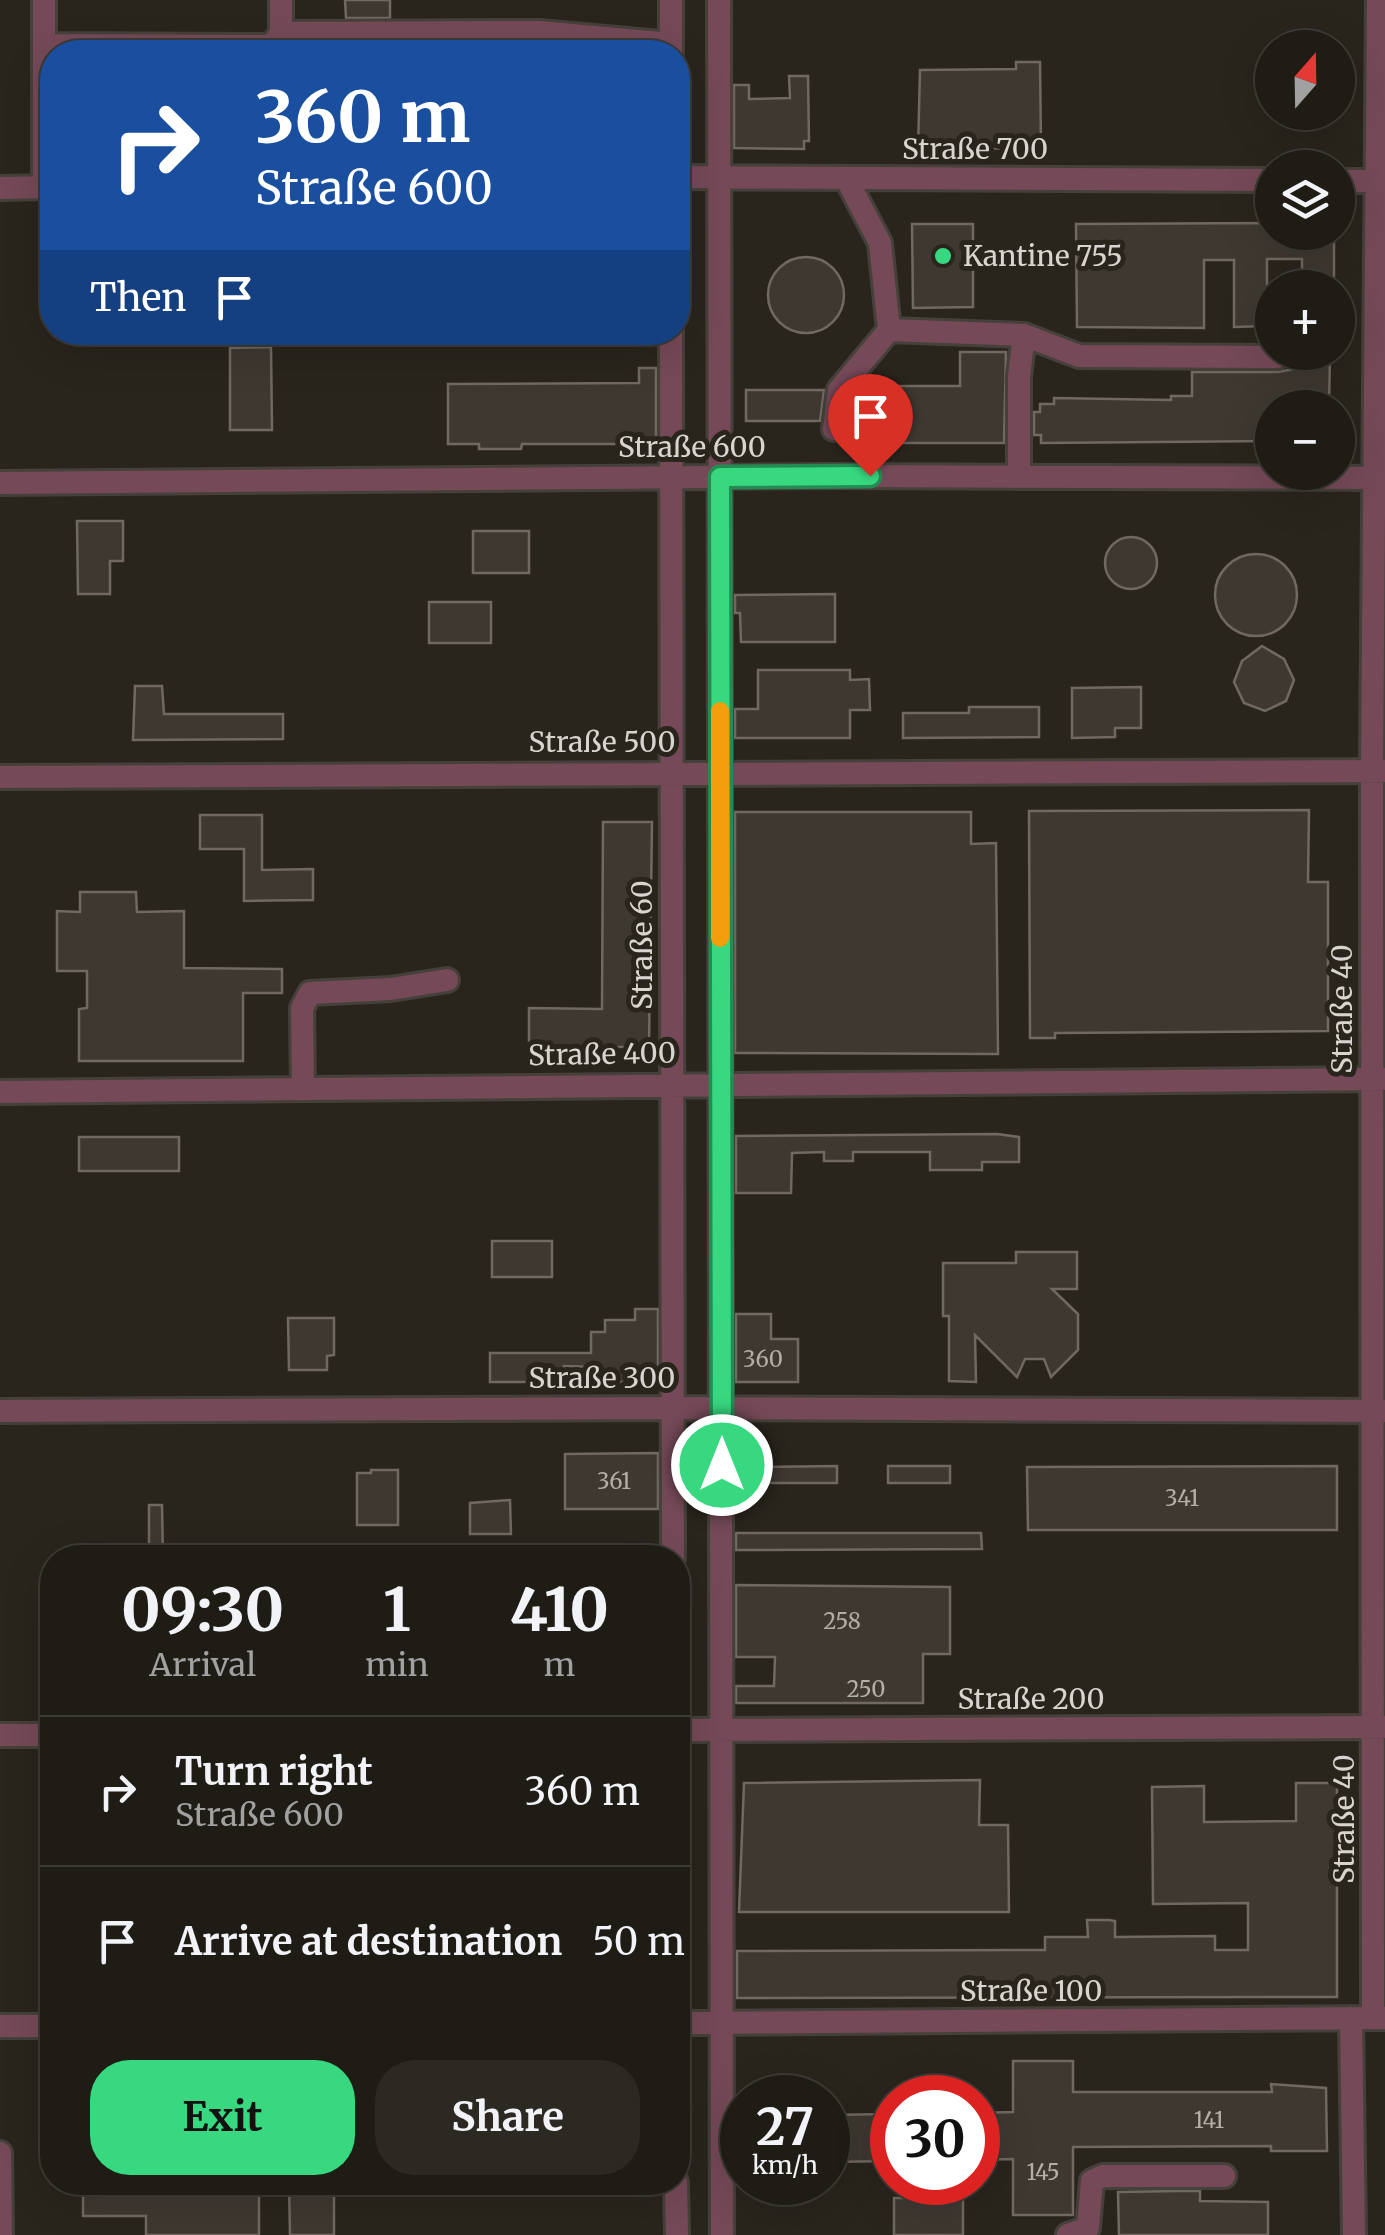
<!DOCTYPE html>
<meta charset="utf-8">
<style>
body{margin:0;font-family:Merriweather,serif;background:#2c2923;color:#f1f3f6;height:100vh;display:flex;flex-direction:column;font-size:38px;white-space:nowrap}
*{box-sizing:border-box;margin:0}
p{font-size:32px;color:#a1a1a1}
.icon{flex:none;width:55px;height:55px;fill:none;stroke:currentColor;stroke-width:2;stroke-linecap:round;stroke-linejoin:round}
.map{position:relative;flex:1;overflow:hidden}
.sheet{position:absolute;left:40px;top:1545px;width:650px;height:650px;display:flex;flex-direction:column;background:#1f1c16;border-radius:40px;box-shadow:0 10px 40px #0002,0 0 0 2px #3c3a35}
.sheet>*{flex:none}
.banner{position:absolute;left:40px;top:40px;width:650px;height:305px;border-radius:40px;box-shadow:0 10px 40px #0002,0 0 0 2px #3c3a35;background:#1a4fa0;color:#fff;overflow:hidden}
.needle{width:65px;rotate:20deg}
.tools{position:absolute;left:1255px;top:30px;display:grid;gap:20px}
.tools a{display:grid;place-items:center;width:100px;height:100px;border-radius:50%;background:#1f1c16;box-shadow:0 10px 40px #0002,0 0 0 2px #3c3a35;font-size:50px}
.speed{position:absolute;left:720px;top:2075px;display:flex;gap:20px;font-size:50px;font-weight:700;text-align:center}
.speed>*{display:grid;place-content:center;width:130px;height:130px;border-radius:50%;background:#1f1c16;box-shadow:0 10px 40px #0002,0 0 0 2px #3c3a35;line-height:1}
.speed small{font-size:25px;font-weight:400}
.speed .limit{border:15px solid #d22;background:#fff;color:#111}
.pin{position:absolute;display:grid;place-items:center;width:85px;height:85px;color:#fff;margin:-102px -42px;border-radius:50% 50% 50% 0;rotate:-45deg;box-shadow:0 0 10px #0007}
.pin .icon{rotate:45deg}
.me{position:absolute;width:110px;margin:-55px;rotate:0deg;stroke-linejoin:round;filter:drop-shadow(0 0 8px #0008)}
.turn{display:flex;align-items:center;gap:35px;height:210px;padding:0 50px;font-size:45px}
.turn .icon{width:130px;height:130px;stroke-width:2.5}
.turn b{display:block;font-size:70px;line-height:85px}
.then{display:flex;align-items:center;height:95px;padding:0 50px;background:#0003;gap:20px;font-size:38px}
.eta{display:flex;justify-content:space-evenly;align-items:center;height:170px;text-align:center}
.eta b{font-size:60px;font-weight:700;line-height:70px}
.primary-button{display:flex;gap:20px;margin-top:auto;padding:20px 50px}
.primary-button a{flex:1;height:115px;border-radius:40px;background:#37d880;color:#111;font-size:40px;font-weight:700;line-height:115px;text-align:center}
.primary-button a+a{background:#2c2923;color:#f1f3f6}
ul{padding:0;list-style:none}
li{display:flex;align-items:center;gap:30px;height:150px;padding:0 50px;border-top:2px solid #3c3a35}
li div{flex:1}
li b{display:block;font-size:38px}
li em{font-style:normal}
.map>svg:first-child{display:block}
.building{fill:#3e3831;stroke:#706861;stroke-width:2.5}
.lines{fill:none;stroke-linecap:round;stroke-linejoin:round}
.minor-casing{stroke:#45413a;stroke-width:28}
.minor{stroke:#754958;stroke-width:22}
.route-casing{stroke:#248c53;stroke-width:25}
.route{stroke:#37d880;stroke-width:18}
.slow{stroke:#f59e0b;stroke-width:18}
.poi-dot{fill:#37d880;stroke:#29251d;stroke-width:4}
.labels{text-anchor:middle;stroke-width:10;stroke-linejoin:round;paint-order:stroke}
.number-label{font-size:22px;fill:#b2aea8}
.street-label{font-size:28px;fill:#d8d5d0;stroke:#29251d}
.poi-label{font-size:28px;fill:#d8d5d0;stroke:#29251d;text-anchor:start}
</style>
<div class="map">
<svg width="1385" height="2235" viewBox="0 0 1385 2235">
<rect width="100%" height="100%" fill="#29251d"/>
<path class="building" d="M345,0H390V18H346Z
M1016,62H1040L1041,148L918,149L920,70L1016,69Z
M789,76H808L809,141H804V149L734,148V85H749V99L790,98Z
M1272,223V232H1334V288H1302V259H1267V326L1234,327V260H1204V328L1077,327L1076,224Z
M912,224H973V307L913,308Z
M768 295a38 38 0 1 1 76 0a38 38 0 1 1-76 0Z
M271,347L272,430H230V348Z
M960,352H1006L1004,443H868L869,386H960Z
M1294,354H1330L1329,408H1272V441L1041,443V435H1034V412H1040V404H1054V398L1171,400V396H1192V372H1278L1294,369Z
M639,368H656V444H522L521,449H479V444H448V384L639,383Z
M746,390H824L820,421H746Z
M77,521H123V561H110V594H78Z
M473,531H529V573H473Z
M1105 563a26 26 0 1 1 52 0a26 26 0 1 1-52 0Z
M1215 595a41 41 0 1 1 82 0a41 41 0 1 1-82 0Z
M835,594V642H741L740,613H735V595Z
M429,602H491V643H429Z
M1262,646L1284,659L1294,680L1286,701L1265,711L1244,703L1234,682L1242,661Z
M758,670H850V680L869,679L870,710H850V738H735V709H758Z
M135,686H162L164,714H283V739L133,740Z
M1141,687V728H1115V737L1072,738V688Z
M969,707H1039V737L903,738V713H969Z
M1309,810L1308,882H1328V1031L1055,1033V1038H1030L1029,811Z
M735,812H971V844L996,843L998,1054L735,1053Z
M200,815H262V870L313,869V900L244,901V849H200Z
M603,822H652L649,1047H529V1008L602,1009Z
M80,892H136L137,912L184,911V968L282,969V993H243V1061H79V1009L87,1008V971H57V911L80,912Z
M997,1134L1019,1137V1162H982V1170H930V1152H853V1161H824V1152L792,1153L791,1193H736V1136Z
M79,1137H179V1171H79Z
M492,1241H552V1277H492Z
M1016,1252H1077V1289H1052L1078,1314V1350L1051,1377L1044,1359H1025L1017,1377L975,1335L976,1382L949,1381V1316H943V1263H1016Z
M635,1309H658V1382H596V1367L564,1366V1382H490V1353H591V1332H605V1320H635Z
M736,1314H771V1339H798V1382H736Z
M288,1318H334V1355L327,1356V1370H289Z
M658,1453V1509H565V1454Z
M837,1466V1483H747L746,1470H758V1467Z
M888,1466H950V1483H888Z
M1337,1466V1530H1028L1027,1467Z
M371,1470H398V1525H357V1473H371Z
M510,1500L511,1534H470V1503Z
M149,1505H162L163,1558H149Z
M736,1533H981L982,1549L736,1550Z
M736,1585L950,1587V1654H923V1703H736V1686H774L775,1657H736Z
M980,1780L979,1825H1008L1009,1912H739L744,1783Z
M1296,1783H1337V1997L737,1998V1951L1045,1950V1937H1088L1087,1920H1109L1115,1921V1937L1215,1936V1950H1248V1903L1153,1904L1152,1787L1204,1786V1822L1296,1821Z
M1013,2061H1073V2092H1272L1271,2084L1326,2088L1327,2151H1271V2146L1073,2147V2215H1013V2159L978,2160V2113L1013,2112Z
M892,2114V2161L828,2162V2115Z
M83,2182H245L244,2195H259V2235H146V2216H83Z
M289,2182H334V2235H290Z
M1179,2191H1200V2201L1268,2202V2235H1119L1118,2192Z
M894,2198H963V2235H894Z"/>
<g class="lines">
<defs>
<path id="minor" d="M44,0V45
M719,0L722,2235
M281,33V0
M671,52V0
M678,177L1272,180
M846,178L880,243L889,330L1024,335L1019,376V477
M1338,181H1385
M44,187V45L271,46L281,33L539,32L671,44
M0,188L52,187
M671,332L673,1558
M1024,335L1079,356L1277,357
M834,429L839,390L889,330
M0,483L833,476L1385,478
M0,777L1385,771
M303,1088L302,1008L310,993L391,989L447,980
M0,1092L1385,1079
M0,1411L673,1408L1385,1411
M678,1730L1385,1727
M0,1735H52
M1351,2018L1354,2235
M1373,2018L1372,771L1378,0
M678,2023L1385,2018
M0,2026H52
M0,2153L1,2235
M676,2182L677,2235
M1068,2235L1088,2228L1092,2181L1103,2176H1224"/>
</defs>
<use href="#minor" class="minor-casing"/>
<use href="#minor" class="minor"/>
</g>
<g class="lines">
<defs>
<path id="route" d="M722,1465L720,477L870,476"/>
</defs>
<use href="#route" class="route-casing"/>
<use href="#route" class="route"/>
<path class="slow" d="M720,711V938"/>
</g>
<circle class="poi-dot" cx="943" cy="256" r="10"/>
<g class="labels">
<g class="number-label">
<text x="763" y="1367">360</text>
<text x="614" y="1489">361</text>
<text x="1182" y="1506">341</text>
<text x="842" y="1629">258</text>
<text x="866" y="1697">250</text>
<text x="1209" y="2128">141</text>
<text x="1043" y="2180">145</text>
</g>
<g class="street-label">
<text x="975" y="159">Straße 700</text>
<text x="692" y="457">Straße 600</text>
<text x="602" y="752">Straße 500</text>
<text transform="translate(642 945) rotate(-90)" y="10">Straße 60</text>
<text transform="translate(1342 1009) rotate(-90)" y="10">Straße 40</text>
<text transform="translate(602 1054) rotate(-1)" y="10">Straße 400</text>
<text x="602" y="1388">Straße 300</text>
<text x="1031" y="1709">Straße 200</text>
<text transform="translate(1344 1819) rotate(-90)" y="10">Straße 40</text>
<text x="1031" y="2001">Straße 100</text>
</g>
<g class="poi-label">
<text x="963" y="266">Kantine 755</text>
</g>
</g>
</svg>
<div class="tools">
<a><svg class="needle" viewBox="-14 -14 28 28"><path d="M0-13l5 13h-10z" fill="#e53935"/><path d="M0 13l5-13h-10z" fill="#a1a1a1"/></svg></a>
<a><svg class="icon" aria-label="layers" viewBox="0 0 24 24"><path d="M12 4l9 5-9 5-9-5zM3 14l9 5 9-5"/></svg></a>
<a>+</a>
<a>−</a>
</div>
<div class="speed"><div>27<small>km/h</small></div><div class="limit">30</div></div>
<div class="pin" style="left:870px;top:476px;background:#d93025"><svg class="icon" aria-label="arrive" viewBox="0 0 24 24"><path d="M6 21V4h12l-3 4 3 4H6"/></svg></div>
<svg class="me" style="left:722px;top:1465px" viewBox="-20 -20 40 40"><circle r="17" fill="#37d880" stroke="#fff" stroke-width="3"/><path d="M0-11L8 9 0 5-8 9z" fill="#fff"/></svg>
<div class="banner">
<div class="turn"><svg class="icon" aria-label="right" viewBox="0 0 24 24"><path d="M7 20v-9h11M14 6l5 5-5 5"/></svg><div><b>360 m</b>Straße 600</div></div>
<div class="then">Then<svg class="icon" aria-label="arrive" viewBox="0 0 24 24"><path d="M6 21V4h12l-3 4 3 4H6"/></svg></div>
</div>
<section class="sheet">
<div class="eta">
<div><b>09:30</b><p>Arrival</p></div>
<div><b>1</b><p>min</p></div>
<div><b>410</b><p>m</p></div>
</div>
<ul>
<li><svg class="icon" aria-label="right" viewBox="0 0 24 24"><path d="M7 20v-9h11M14 6l5 5-5 5"/></svg><div><b>Turn right</b><p>Straße 600</p></div><em>360 m</em></li>
<li><svg class="icon" aria-label="arrive" viewBox="0 0 24 24"><path d="M6 21V4h12l-3 4 3 4H6"/></svg><div><b>Arrive at destination</b></div><em>50 m</em></li>
</ul>
<div class="primary-button"><a>Exit</a><a>Share</a></div>
</section>
</div>
